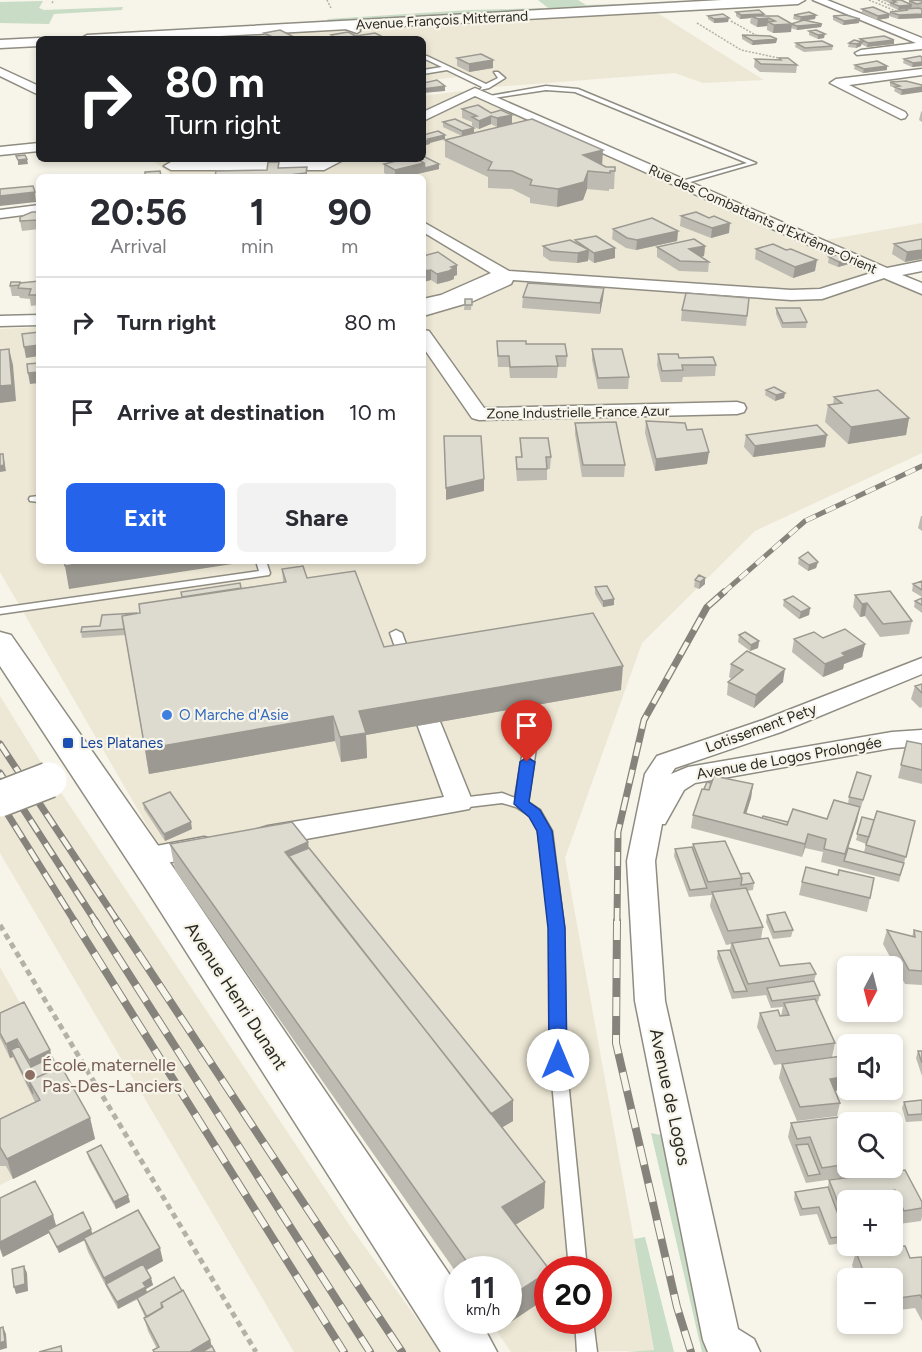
<!DOCTYPE html>
<meta charset="utf-8">
<style>
body{margin:0;font-family:Figtree,sans-serif;background:#f2f2f3;color:#2b2b33;height:100vh;display:flex;flex-direction:column;font-size:22px;white-space:nowrap}
*{box-sizing:border-box;margin:0}
p{font-size:20px;color:#7c7c81}
.icon{flex:none;width:33px;height:33px;fill:none;stroke:currentColor;stroke-width:2;stroke-linecap:round;stroke-linejoin:round}
.map{position:relative;flex:1;overflow:hidden}
.details{position:absolute;left:36px;top:174px;width:390px;height:390px;display:flex;flex-direction:column;background:#fff;border-radius:9px;box-shadow:0 3px 9px #0003}
.details>*{flex:none}
.banner{position:absolute;left:36px;top:36px;width:390px;height:126px;border-radius:9px;box-shadow:0 3px 9px #0003;background:#202124;color:#fff;overflow:hidden}
.needle{width:39px;rotate:187deg}
.buttons{position:absolute;left:837px;top:956px;display:grid;gap:12px}
.buttons a{display:grid;place-items:center;width:66px;height:66px;border-radius:9px;background:#fff;box-shadow:0 3px 9px #0003;font-size:30px}
.speed{position:absolute;left:444px;top:1256px;display:flex;gap:12px;font-size:30px;font-weight:700;text-align:center}
.speed>*{display:grid;place-content:center;width:78px;height:78px;border-radius:50%;background:#fff;box-shadow:0 3px 9px #0003;line-height:1}
.speed small{font-size:15px;font-weight:400}
.speed .limit{border:9px solid #d22;background:#fff;color:#111}
.pin{position:absolute;display:grid;place-items:center;width:51px;height:51px;color:#fff;margin:-62px -26px;border-radius:50% 50% 50% 0;rotate:-45deg;box-shadow:0 0 6px #0007}
.pin .icon{rotate:45deg}
.me{position:absolute;width:66px;margin:-33px;rotate:0deg;stroke-linejoin:round;filter:drop-shadow(0 0 4px #0008)}
.turn{display:flex;align-items:center;gap:21px;height:126px;padding:0 30px;font-size:27px}
.turn .icon{width:78px;height:78px;stroke-width:2.5}
.turn b{display:block;font-size:42px;line-height:51px}
.eta{display:flex;justify-content:space-evenly;align-items:center;height:102px;text-align:center}
.eta b{font-size:36px;font-weight:700;line-height:42px}
.primary-button{display:flex;gap:12px;margin-top:auto;padding:12px 30px}
.primary-button a{flex:1;height:69px;border-radius:9px;background:#2563eb;color:#fff;font-size:24px;font-weight:700;line-height:69px;text-align:center}
.primary-button a+a{background:#f2f2f3;color:#2b2b33}
ul{padding:0;list-style:none}
li{display:flex;align-items:center;gap:18px;height:90px;padding:0 30px;border-top:2px solid #e1e1e2}
li div{flex:1}
li b{display:block;font-size:22px}
li em{font-style:normal}
.map>svg:first-child{display:block}
.built{fill:#ede8d5;fill-rule:evenodd}
.green{fill:#c9dcc5}
.lines{fill:none;stroke-linecap:round;stroke-linejoin:round}
.lane-casing{stroke:#8f8c82;stroke-width:3}
.street-casing{stroke:#8f8c82;stroke-width:3}
.secondary-casing{stroke:#8f8c82;stroke-width:3}
.path-far1{stroke:#b3b1a8;stroke-width:1.5;stroke-dasharray:2 1.5;stroke-linecap:butt}
.path{stroke:#b3b1a8;stroke-width:5;stroke-dasharray:6 4.5;stroke-linecap:butt}
.lane{fill:#fff;fill-rule:evenodd}
.street{fill:#fff;fill-rule:evenodd}
.secondary{fill:#fff;fill-rule:evenodd}
.rail-far2-casing{stroke:#85837c;stroke-width:5}
.rail-far1-casing{stroke:#85837c;stroke-width:7}
.rail-casing{stroke:#85837c;stroke-width:8}
.rail-far2{stroke:#f7f4e9;stroke-width:4;stroke-dasharray:11;stroke-linecap:butt}
.rail-far1{stroke:#f7f4e9;stroke-width:4.5;stroke-dasharray:14;stroke-linecap:butt}
.rail{stroke:#f7f4e9;stroke-width:6;stroke-dasharray:19;stroke-linecap:butt}
.secondary-bridge-casing{stroke:#8f8c82;stroke-width:38;stroke-linecap:butt}
.secondary-bridge{stroke:#fff;stroke-width:35}
.wall{fill:#bebbb2}
.shaded-wall{fill:#9b9991}
.building{fill:#dddacf;stroke:#9b9991;stroke-width:1.5}
.route{fill:#2563eb;stroke:#184099;stroke-width:1.5}
.shop-dot{fill:#3f7fe0;stroke:#f7f4e9;stroke-width:2}
.transit-dot{fill:#1a4fb4;stroke:#f7f4e9;stroke-width:2}
.education-dot{fill:#8d6e63;stroke:#f7f4e9;stroke-width:2}
.labels{text-anchor:middle;stroke-width:4.5;stroke-linejoin:round;paint-order:stroke}
.far-street-label{font-size:14px;fill:#2a2925;stroke:#f7f4e9}
.shop-label{font-size:15px;fill:#366cbe;stroke:#f7f4e9;text-anchor:start}
.street-label{font-size:15px;fill:#2a2925;stroke:#f7f4e9}
.transit-label{font-size:15px;fill:#164399;stroke:#f7f4e9;text-anchor:start}
.near-street-label{font-size:18px;fill:#2a2925;stroke:#f7f4e9}
.near-education-label{font-size:18px;fill:#785e54;stroke:#f7f4e9;text-anchor:start}
</style>
<div class="map">
<svg width="922" height="1352" viewBox="0 0 922 1352">
<rect width="100%" height="100%" fill="#f7f4e9"/>
<path class="built" d="M651,9L764,80L703,83L675,73L481,88L457,77L423,81V39H255L239,31Z
M461,91L809,243L922,223V267L906,270L905,288L922,295V453L755,531L642,643L565,858L654,1351L511,1352L489,1320H508V1269H458L457,1274L156,841L0,572V329L39,327V561H423V177H174L151,159H423V96ZM548,1269H598V1320H548Z
M0,696L47,772L0,789Z
M58,788L352,1229L441,1352H294L0,853V811Z
M0,967L95,1139L0,1185Z"/>
<path class="green" d="M538,0H578L586,5L759,0L325,23L328,19L469,10L548,8Z
M43,1L39,8L44,10L123,7L122,10L54,14L49,24L0,23V2Z
M651,1133L666,1136L717,1352H702Z
M645,1237L674,1352H626L654,1350L634,1239Z"/>
<g class="lines">
<defs>
<path id="lane" d="M339,23L359,30L360,31L357,33L337,26Z
M423,56H427L486,84L498,78L494,72H498L505,78L489,88L480,90L482,87L447,70L423,74V70L442,67L423,58Z
M546,86L578,89L756,163L680,185L677,183L678,182L747,163L575,92L546,90L487,99L484,97Z
M39,496V502L30,501L29,499L30,497Z
M256,561H266L270,573L269,575L0,614V608L259,571Z
M396,630L402,633L411,658L409,661L405,662L399,658L390,633Z
M534,717L540,721L528,802L540,810L552,831L564,928L566,1060L587,1269H569L550,1060V928L538,831L530,816L516,807L502,803L460,808L455,806L453,803L455,800L460,798L502,793L515,798L528,721Z
M575,1320H593L597,1352H577Z"/>
<path id="street" d="M813,0H827L922,38V49L857,55L855,53L861,50L916,43Z
M0,68L39,86V95L0,76Z
M922,69V75L849,85L905,112L907,115L905,118L901,119L830,83L836,79Z
M475,88L887,268L922,261V271L902,275L922,283V294L884,278L822,299L791,300L513,280L511,284L471,302L423,316V299L441,295L491,273L423,232V222L509,271L791,290L820,289L871,273L475,96L423,121V112Z
M39,143V151L0,155V147Z
M328,159H345L324,170H171L164,166L171,162H322Z
M39,205V213L0,218V210Z
M39,315V325L0,326V316Z
M423,330L429,331L484,408L737,402L744,404L746,408L744,412L737,414L479,420L472,418L423,347Z
M922,658V674L781,732L675,768L671,774L688,767L892,732L922,730V746L892,748L695,783L684,790L665,824H662L655,861L665,1001L738,1329L754,1339L760,1352H708L703,1340L635,1001L627,861L645,774L657,756L763,720Z
M429,716L438,718L441,724L473,803L469,809L268,846L258,843L254,836L258,829L268,826L444,797L417,724L420,718Z
M204,837L214,840L218,847L214,854L145,867L135,864L131,857L135,850Z"/>
<path id="secondary" d="M722,0H805L798,4L167,39H80L87,35Z
M39,38L44,39H39V46L0,48V40Z
M0,632L11,635L173,867L458,1287V1320H480L497,1352H441L145,887L0,666Z"/>
</defs>
<use href="#lane" class="lane-casing"/>
<use href="#street" class="street-casing"/>
<use href="#secondary" class="secondary-casing"/>
<path class="path-far1" d="M327,0L331,8
M869,0L898,12
M878,0L891,6
M52,3L54,0
M731,21L759,37
M697,23L741,50L788,60"/>
<path class="path" d="M0,925L256,1352"/>
<use href="#lane" class="lane"/>
<use href="#street" class="street"/>
<use href="#secondary" class="secondary"/>
<defs>
<path id="rail-far2" d="M723,593L805,521L922,466"/>
<path id="rail-far1" d="M0,744L118,922
M0,773L96,922
M0,802L75,922
M617,922L618,832L644,720L707,607L724,592"/>
<path id="rail" d="M74,921L344,1352
M95,921L370,1352
M117,921L402,1352
M617,921L616,1043L677,1307L691,1352"/>
</defs>
<use href="#rail-far2" class="rail-far2-casing"/>
<use href="#rail-far1" class="rail-far1-casing"/>
<use href="#rail" class="rail-casing"/>
<use href="#rail-far2" class="rail-far2"/>
<use href="#rail-far1" class="rail-far1"/>
<use href="#rail" class="rail"/>
<defs>
<path id="secondary-bridge" d="M0,799L49,780"/>
</defs>
<use href="#secondary-bridge" class="secondary-bridge-casing"/>
<use href="#secondary-bridge" class="secondary-bridge"/>
</g>
<path class="wall" d="M882,0H901L909,4V1H922V18L898,19L889,16L890,12L905,10V9L898,10L890,6V3Z
M862,9L889,14V18L877,20L862,13Z
M736,12L764,14L763,16L791,24L800,21L793,19L794,15L815,19L806,20L822,24L821,27L797,30L791,28V32L773,33L767,30V26L757,27L750,23L751,18L740,19L736,16Z
M708,16L728,22L714,23L708,19Z
M833,16L859,23L843,25L833,20Z
M809,31L824,38L818,39L809,35Z
M264,33L296,39H265Z
M742,35L777,39L776,43L752,45L742,39Z
M860,39L894,40V44L867,47L861,44V46L856,48L848,47L849,43L860,41Z
M796,43L833,46L832,50L804,52L795,47Z
M912,57H922V66L912,67L903,63L904,59L912,58Z
M457,58L493,60V68L469,72L457,66Z
M779,58L797,65L796,73L760,72L754,67L755,59L779,60Z
M855,65L887,66V70L863,73L854,69Z
M906,81L901,95L894,91L895,88L890,86V82Z
M462,109L512,115V124L497,127L491,124L479,129L472,126V122L462,118Z
M922,111V122L919,120L921,112Z
M443,122L474,128V133L462,136L443,127Z
M445,140L602,165L606,167H615L614,189H609V191L587,189L583,200L557,207L530,203V198L512,189L488,188V177L445,157Z
M384,164L439,169L404,177H391L384,173Z
M39,212V229L22,231L20,221Z
M681,216L729,233L711,238L680,226Z
M613,229L678,231L677,241L636,250L626,248L612,239Z
M922,239L905,262L892,254L894,244Z
M575,240L615,258L594,263L588,259V261L577,263L550,261L543,256V246L575,242Z
M705,246L704,256L700,257L709,262L708,272L679,271L657,257V247Z
M756,249L786,250L815,271L793,278L755,259Z
M423,256L457,275L454,276V279L449,281L437,284L431,280L423,282Z
M829,257L849,264L838,267L828,263Z
M39,281V305L31,306L30,299L20,298L19,296H12L10,286L20,283Z
M604,288L603,298L600,314L522,308L523,297Z
M749,298L746,326L681,321L682,310Z
M465,299H472L471,310H464Z
M776,308L807,322L806,328H782L776,314Z
M497,341L526,344L567,356L566,367H558L557,378H510L509,367H498Z
M592,349L629,377L628,389H598L592,360Z
M658,354L716,365L715,376L683,377L682,382H661L657,365Z
M766,390L785,393L784,398L775,401L765,395Z
M834,397L909,418L906,435L848,444L825,422L828,405H833Z
M646,421L687,429L707,464L655,471L645,433Z
M575,423L625,465L624,477H582L575,434Z
M746,435L825,447L753,457L744,447Z
M520,438L551,457L550,469H547V480L517,481L516,469V457H521Z
M921,516H922V531L918,528Z
M799,558L818,562L816,568L808,571L798,564Z
M282,569L307,578L384,647L621,690L366,735L367,758L341,762L335,741L149,774L125,635L82,638L81,632L140,613L241,588L283,582Z
M695,580L705,584L699,589L694,587Z
M922,581V597L912,591L913,584Z
M595,587L614,599V605L603,607L595,594Z
M855,595L912,621L909,634L880,637L865,616L860,617L853,607Z
M922,598V613L914,607L915,601Z
M784,600L810,608L809,615L799,619L783,606Z
M739,635L759,641L758,648L750,651L738,642Z
M823,638L865,644L862,657L844,664L843,669L823,677L792,652L794,639Z
M731,664L783,682L754,708L727,695L728,682L732,679L729,677Z
M922,684V707L920,708L911,699L915,686Z
M907,741L922,744V784L898,778Z
M869,782L861,807L848,804L849,797Z
M711,783L753,784L751,798L746,814L762,818L788,822L827,819L860,807L848,848L864,852L866,844L856,840L862,817L874,820L915,821L899,882L821,862L823,852L805,848L802,857L691,828L693,815L704,789Z
M143,803L192,829L165,841L144,809Z
M308,842L309,848L513,1100V1121L502,1127L545,1182L544,1208L515,1225L548,1269V1297L497,1331L489,1320H508V1269H458V1275L175,870L170,844Z
M693,844L754,883L753,890L747,891L763,927L761,939L780,966L816,974L814,981L820,995L818,1002L816,1003L835,1043L832,1057L774,1065L757,1027L760,1013L781,1016L783,1007L771,1008L766,995L732,999L717,958L718,951L730,950L731,944L726,945L710,906L712,895L689,897L674,856L675,849L692,848Z
M838,875L870,898L867,912L799,895L802,882Z
M767,915L793,930L791,937L773,939L766,922Z
M887,930L912,937L914,930L922,932V985L905,984L883,944Z
M0,1013L52,1057L90,1118L95,1139L13,1179L6,1166H0V1119L35,1102L13,1057L10,1058L0,1038Z
M918,1051H922V1076L916,1058Z
M782,1064L847,1089L835,1091L840,1103L837,1116L797,1121L779,1078Z
M922,1100V1121L906,1122L902,1108L904,1102Z
M848,1122V1167H865L862,1175L806,1183L788,1137L791,1123Z
M87,1152L130,1202L116,1209L89,1159Z
M905,1170L922,1202V1217L921,1221L899,1224L892,1208V1200H848V1242L829,1245L817,1214L800,1216L794,1199L795,1192L828,1187L829,1180Z
M0,1198L53,1215L56,1226L92,1234L163,1261L147,1270L153,1285L146,1289L147,1292L210,1340L212,1346L157,1349L148,1331L144,1318L145,1317L139,1304L138,1299L118,1309L88,1252L84,1240L59,1253L49,1233L3,1257L0,1249Z
M856,1252L910,1258L922,1257V1321L915,1308L892,1311V1278H856L852,1265Z
M553,1320H568V1321L553,1322Z"/>
<path class="shaded-wall" d="M912,5L911,9L898,10L899,6Z
M764,14L763,17L751,16V18L740,19L741,15Z
M889,14V18L877,20L878,16Z
M922,14V18L898,19L899,15Z
M816,15L815,19L800,21L801,17Z
M729,18L728,22L714,23V19Z
M769,18L767,26L757,27L758,19Z
M860,19L859,23L843,25L844,21Z
M792,24L791,32L773,33L774,25Z
M822,24L821,27L797,30V26Z
M825,34L824,38L818,39V35Z
M777,39L776,43L752,45L753,41Z
M894,40V44L867,47L868,43Z
M862,42L861,46L856,48L857,44Z
M493,60V68L469,72V64Z
M922,62V66L912,67L913,63Z
M887,66V70L863,73L864,69Z
M445,86V91L423,93V89Z
M922,87V92L901,95L902,90Z
M512,115V124L497,127V118Z
M491,116V124L479,129V121Z
M474,128V133L462,136V131Z
M445,135V139L430,143V144L423,146V141L428,139Z
M603,150L602,167L583,155Z
M27,159L28,164L18,165V160Z
M424,163L439,164V169L404,177H395V170Z
M307,167V177H290V175Z
M588,171L587,189L583,200L557,207L558,189Z
M35,192L36,202L0,206V196Z
M730,223L729,233L711,238L712,228Z
M678,231L677,241L636,250L637,240Z
M705,246L704,256L688,260L689,249Z
M615,248V258L594,263V253Z
M589,250L588,261L577,263L578,253Z
M922,250V259L905,262L907,252Z
M850,259L849,264L838,267L839,262Z
M817,260L815,271L793,278L795,267Z
M457,265V275L454,276V279L449,281L437,284V274L451,267Z
M431,270V280L423,282V271Z
M604,288L603,298L600,314V303Z
M39,345V356L26,358L24,347Z
M9,349L13,365L16,401L0,403V386Z
M39,368V383L30,384L28,373Z
M785,393L784,398L775,401L776,395Z
M909,418L906,435L848,444L851,427Z
M827,435L825,447L753,457L755,446Z
M709,452L707,464L655,471L656,459Z
M3,454L6,471L0,472V466Z
M484,479V491L446,500V488Z
M96,561H252L69,589L65,566Z
M818,562L816,568L808,571L809,565Z
M705,578V584L699,589L700,582Z
M614,599V605L603,607V601Z
M867,603L865,616L860,617L862,604Z
M810,608L809,615L799,619L801,612Z
M759,641L758,648L750,651L751,645Z
M865,644L862,657L844,664L843,669L823,677L825,664L842,653Z
M623,666L621,690L366,735L367,758L341,762L340,737L359,711Z
M785,669L783,682L754,708L756,695Z
M333,716L335,741L149,774L145,749Z
M753,784L751,798L742,827L744,813Z
M860,807L857,821L844,861L845,854Z
M191,822L192,829L165,841L164,834Z
M808,834L805,848L802,857L805,844Z
M308,842L310,868L298,873L285,852Z
M17,1039L21,1053L11,1050L13,1057L10,1058L6,1044Z
M50,1050L54,1064L33,1074L29,1060Z
M848,1076L847,1089L827,1092L830,1079Z
M513,1100V1121L488,1136V1115Z
M90,1118L95,1139L13,1179L7,1159Z
M545,1182L544,1208L501,1233L502,1207Z
M895,1190L892,1200H877L879,1193Z
M128,1195L130,1202L116,1209L114,1202Z
M53,1215L57,1229L48,1230L49,1233L3,1257L0,1248V1242Z
M91,1229L93,1236L59,1253L57,1247Z
M160,1248L163,1261L110,1290L106,1284L108,1291L104,1278Z
M24,1266L27,1273L28,1291L16,1294L14,1287Z
M548,1272V1297L497,1331V1320H508V1298Z
M151,1278L153,1285L146,1289L147,1293L118,1309L117,1302L143,1283Z
M3,1327L6,1334L7,1348L0,1350V1343Z
M210,1340L213,1352H190Z"/>
<path class="building" d="M892,0H901L912,5L899,6L891,3L896,2Z
M917,0L922,1V3L917,4L909,1Z
M873,7L889,14L878,16L862,9Z
M918,8L922,9V14L899,15L890,12L908,10L905,9Z
M759,10L764,14L741,15L736,12Z
M809,12L816,15L801,17L794,15Z
M723,14L729,18L714,19L708,16Z
M846,15L860,19L844,21L833,16Z
M751,16H778L792,24L774,25L768,22L775,21L769,18L758,19Z
M804,20L822,24L797,26L791,24Z
M280,30L296,38L277,39L264,33Z
M816,30L825,34L818,35L809,31Z
M348,32L356,36L338,39L331,35Z
M375,33L387,39H336Z
M742,35L770,36L777,39L753,41Z
M884,36L894,40L868,43L860,39Z
M854,40L862,42L857,44L849,43Z
M822,41L833,46L805,48L796,43Z
M481,54L493,60L469,64L457,58Z
M920,56L922,57V62L913,63L904,59Z
M779,58H788L797,65L761,64L755,59L781,60Z
M877,61L887,66L864,69L855,65Z
M437,80L445,86L423,89V83Z
M906,81L922,85V87L902,90L895,87L900,86L890,82Z
M478,105L491,113L501,110L512,115L497,118L491,116L479,121L472,117L477,116L462,109Z
M455,119L474,128L462,131L443,122Z
M532,119L603,150L583,155L606,167H615V171H610V173L588,171L584,182L558,189L530,185L532,180L512,171L488,170L492,162L445,140Z
M438,131L445,135L428,139L430,140L423,141V135Z
M25,155L27,159L18,160L16,156Z
M423,156L439,164L425,168L424,163L417,159H423Z
M405,159H417L424,163L395,170L384,164Z
M268,162H279L278,168L307,167L306,173L290,175V177H215L216,171L267,170Z
M160,171L161,176H171L170,177H145V172Z
M33,186L35,192L0,196V189Z
M32,212H39V220L20,221V217Z
M696,212L709,218L714,216L730,223L712,228L681,216Z
M652,218L678,231L637,240L627,238L613,229Z
M596,236L615,248L594,253L575,240Z
M694,239L705,246L689,249L709,262L680,261L657,247Z
M922,239V250L907,252L894,244Z
M570,240L589,250L578,253L551,251L543,246Z
M773,244L786,250L791,249L817,260L795,267L756,249Z
M438,252L457,265L451,267L454,268L449,271L437,274L431,270L423,271V256Z
M840,254L850,259L839,262L829,257Z
M39,281V295H29L31,289L18,288L20,283Z
M11,282H20L19,285L10,286Z
M528,283L604,288L600,303L523,297Z
M686,293L749,298L747,316L682,310Z
M465,299H472V305H465Z
M776,308H800L807,322L783,323Z
M39,332V345L24,347L22,334Z
M497,341H526V344H565L567,356H556L558,366L510,367L509,356H498Z
M9,349L12,385L0,386V350Z
M592,349H622L629,377L598,378Z
M658,354H678L679,358L713,357L716,365H682L683,370L662,371Z
M39,363V372L28,373L27,364Z
M774,387L785,393L776,395L766,390Z
M878,390L909,418L851,427L828,405L842,403L834,397Z
M646,421L685,423L687,430L702,429L709,452L656,459Z
M616,422L625,465H583L575,423Z
M817,425L827,435L755,446L746,435Z
M444,436H481L484,479L446,488Z
M520,438H548L551,457H546L547,469H517L516,457H522Z
M0,454H3L4,465L0,466Z
M808,552L818,562L809,565L799,558Z
M64,561H96L65,566Z
M303,566L307,578L355,571L384,647L593,613L623,666L359,711L366,733L340,737L333,716L145,749L122,616L140,613L139,604L286,582L282,569Z
M699,575L705,578L700,582L695,580Z
M922,581V590L913,584Z
M240,583L241,588L182,597L181,592Z
M607,586L614,599L603,601L595,587Z
M890,591L912,621L883,624L867,603L862,604L855,595Z
M793,596L810,608L801,612L784,600Z
M922,598V605L915,601Z
M137,613L122,616L124,629L81,632L82,627L100,626L102,615Z
M845,629L865,644L842,653L845,656L825,664L794,639L814,632L823,638Z
M745,632L759,641L751,645L739,635Z
M747,651L785,669L756,695L728,682L743,670L731,664Z
M922,684V693L915,686Z
M907,741L922,744V770L901,765Z
M857,772L871,776L863,800L849,797Z
M714,776L753,784L744,813L787,825L793,809L827,819L834,800L860,807L845,854L824,849L826,839L808,834L805,844L693,815L702,789L709,790Z
M707,782L711,783L709,790L704,789Z
M170,792L191,822L164,834L143,803Z
M877,811L915,821L906,857L866,845Z
M763,816L788,822L787,825L762,818Z
M862,817L874,820L869,837L857,834Z
M292,822L308,842L285,852L545,1182L502,1207L549,1269H548V1272L508,1298V1269H472L170,844Z
M725,841L742,878L708,882L693,844Z
M692,847L707,888L690,890L675,849Z
M309,848L513,1100L491,1114L289,856Z
M848,848L904,863L900,875L844,861Z
M806,867L838,875L839,870L874,878L870,898L802,882Z
M749,873L754,883L741,885L742,878L740,874Z
M746,888L763,927L728,931L712,892Z
M785,912L793,930L774,932L767,915Z
M887,930L915,937L914,930L922,932V971L909,970Z
M768,938L780,966L810,963L816,974L748,984L732,943Z
M730,950L747,991L734,992L718,951Z
M814,981L820,995L772,1001L767,988Z
M815,999L835,1043L776,1051L760,1013L778,1010L780,1016L789,1015L784,1003Z
M24,1002L50,1050L29,1060L17,1039L6,1044L0,1033V1013Z
M19,1046L31,1067L52,1057L58,1068L29,1081L33,1094L11,1050Z
M918,1051H922V1063Z
M842,1056L848,1068V1076L830,1079L840,1103L800,1107L782,1064Z
M61,1066L90,1118L7,1159L0,1147V1119L40,1100L29,1081Z
M922,1100V1114L908,1115L904,1102Z
M848,1116L851,1122H848V1164L822,1168L810,1137L797,1139L791,1123Z
M871,1119L873,1122H850Z
M808,1144L820,1174L808,1176L796,1145Z
M101,1145L128,1195L114,1202L87,1152Z
M905,1170L922,1202V1208L904,1211L895,1190L879,1193L882,1200H848V1227L829,1180Z
M35,1181L53,1215L0,1242V1198Z
M828,1187L846,1236L831,1238L819,1207L802,1209L795,1192Z
M138,1210L160,1248L104,1278L84,1238Z
M83,1212L91,1229L57,1247L48,1230Z
M905,1246L910,1258L922,1257V1298L920,1295L892,1299V1278H866L856,1252Z
M143,1264L151,1278L143,1283L146,1287L117,1302L106,1284Z
M24,1266L25,1284L14,1287L12,1269Z
M174,1277L182,1291L161,1303L162,1308L147,1317L137,1298Z
M183,1290L210,1340L190,1352H154L153,1350L159,1347L144,1318L163,1307L161,1303Z
M3,1327L5,1341L0,1343V1328Z
M61,1346L62,1352H39Z
M212,1346L215,1352H202Z"/>
<path class="route" d="M527,757L535,762L529,802L540,810L552,831L565,928L567,1060L564,1065L558,1067L551,1065L549,1060L548,928L537,831L529,817L514,804L520,762Z"/>
<circle class="shop-dot" cx="167" cy="715" r="6"/>
<rect class="transit-dot" x="62" y="737" width="12" height="12" rx="3"/>
<circle class="education-dot" cx="30" cy="1075" r="6"/>
<g class="labels">
<g class="far-street-label">
<text transform="translate(442 20) rotate(-3)" y="5">Avenue François Mitterrand</text>
<text transform="translate(763 219) rotate(24)" y="5">Rue des Combattants d'Extrême-Orient</text>
<text transform="translate(578 412) rotate(-1)" y="5">Zone Industrielle France Azur</text>
</g>
<g class="shop-label">
<text x="179" y="720">O Marche d'Asie</text>
</g>
<g class="street-label">
<text transform="translate(761 728) rotate(-20)" y="5">Lotissement Pety</text>
<text transform="translate(789 758) rotate(-10)" y="5">Avenue de Logos Prolongée</text>
</g>
<g class="transit-label">
<text x="80" y="748">Les Platanes</text>
</g>
<g class="near-street-label">
<text transform="translate(236 996) rotate(57)" y="6">Avenue Henri Dunant</text>
<text transform="translate(670 1097) rotate(78)" y="6">Avenue de Logos</text>
</g>
<g class="near-education-label">
<text x="42" y="1071">École maternelle<tspan x="42" dy="21">Pas-Des-Lanciers</tspan></text>
</g>
</g>
</svg>
<div class="buttons">
<a><svg class="needle" viewBox="-14 -14 28 28"><path d="M0-13l5 13h-10z" fill="#e53935"/><path d="M0 13l5-13h-10z" fill="#7c7c81"/></svg></a>
<a><svg class="icon" aria-label="sound" viewBox="0 0 24 24"><path d="M4 9h4l5-4v14l-5-4H4zM17 9q2 3 0 6"/></svg></a>
<a><svg class="icon" aria-label="search" viewBox="0 0 24 24"><circle cx="10" cy="10" r="6"/><path d="M15 15l6 6"/></svg></a>
<a>+</a>
<a>−</a>
</div>
<div class="speed"><div>11<small>km/h</small></div><div class="limit">20</div></div>
<div class="pin" style="left:527px;top:762px;background:#d93025"><svg class="icon" aria-label="arrive" viewBox="0 0 24 24"><path d="M6 21V4h12l-3 4 3 4H6"/></svg></div>
<svg class="me" style="left:558px;top:1060px" viewBox="-20 -20 40 40"><circle r="19" fill="#fff"/><path d="M0-13L10 11 0 6-10 11z" fill="#2563eb"/></svg>
<div class="banner">
<div class="turn"><svg class="icon" aria-label="right" viewBox="0 0 24 24"><path d="M7 20v-9h11M14 6l5 5-5 5"/></svg><div><b>80 m</b>Turn right</div></div>
</div>
<section class="details">
<div class="eta">
<div><b>20:56</b><p>Arrival</p></div>
<div><b>1</b><p>min</p></div>
<div><b>90</b><p>m</p></div>
</div>
<ul>
<li><svg class="icon" aria-label="right" viewBox="0 0 24 24"><path d="M7 20v-9h11M14 6l5 5-5 5"/></svg><div><b>Turn right</b></div><em>80 m</em></li>
<li><svg class="icon" aria-label="arrive" viewBox="0 0 24 24"><path d="M6 21V4h12l-3 4 3 4H6"/></svg><div><b>Arrive at destination</b></div><em>10 m</em></li>
</ul>
<div class="primary-button"><a>Exit</a><a>Share</a></div>
</section>
</div>
